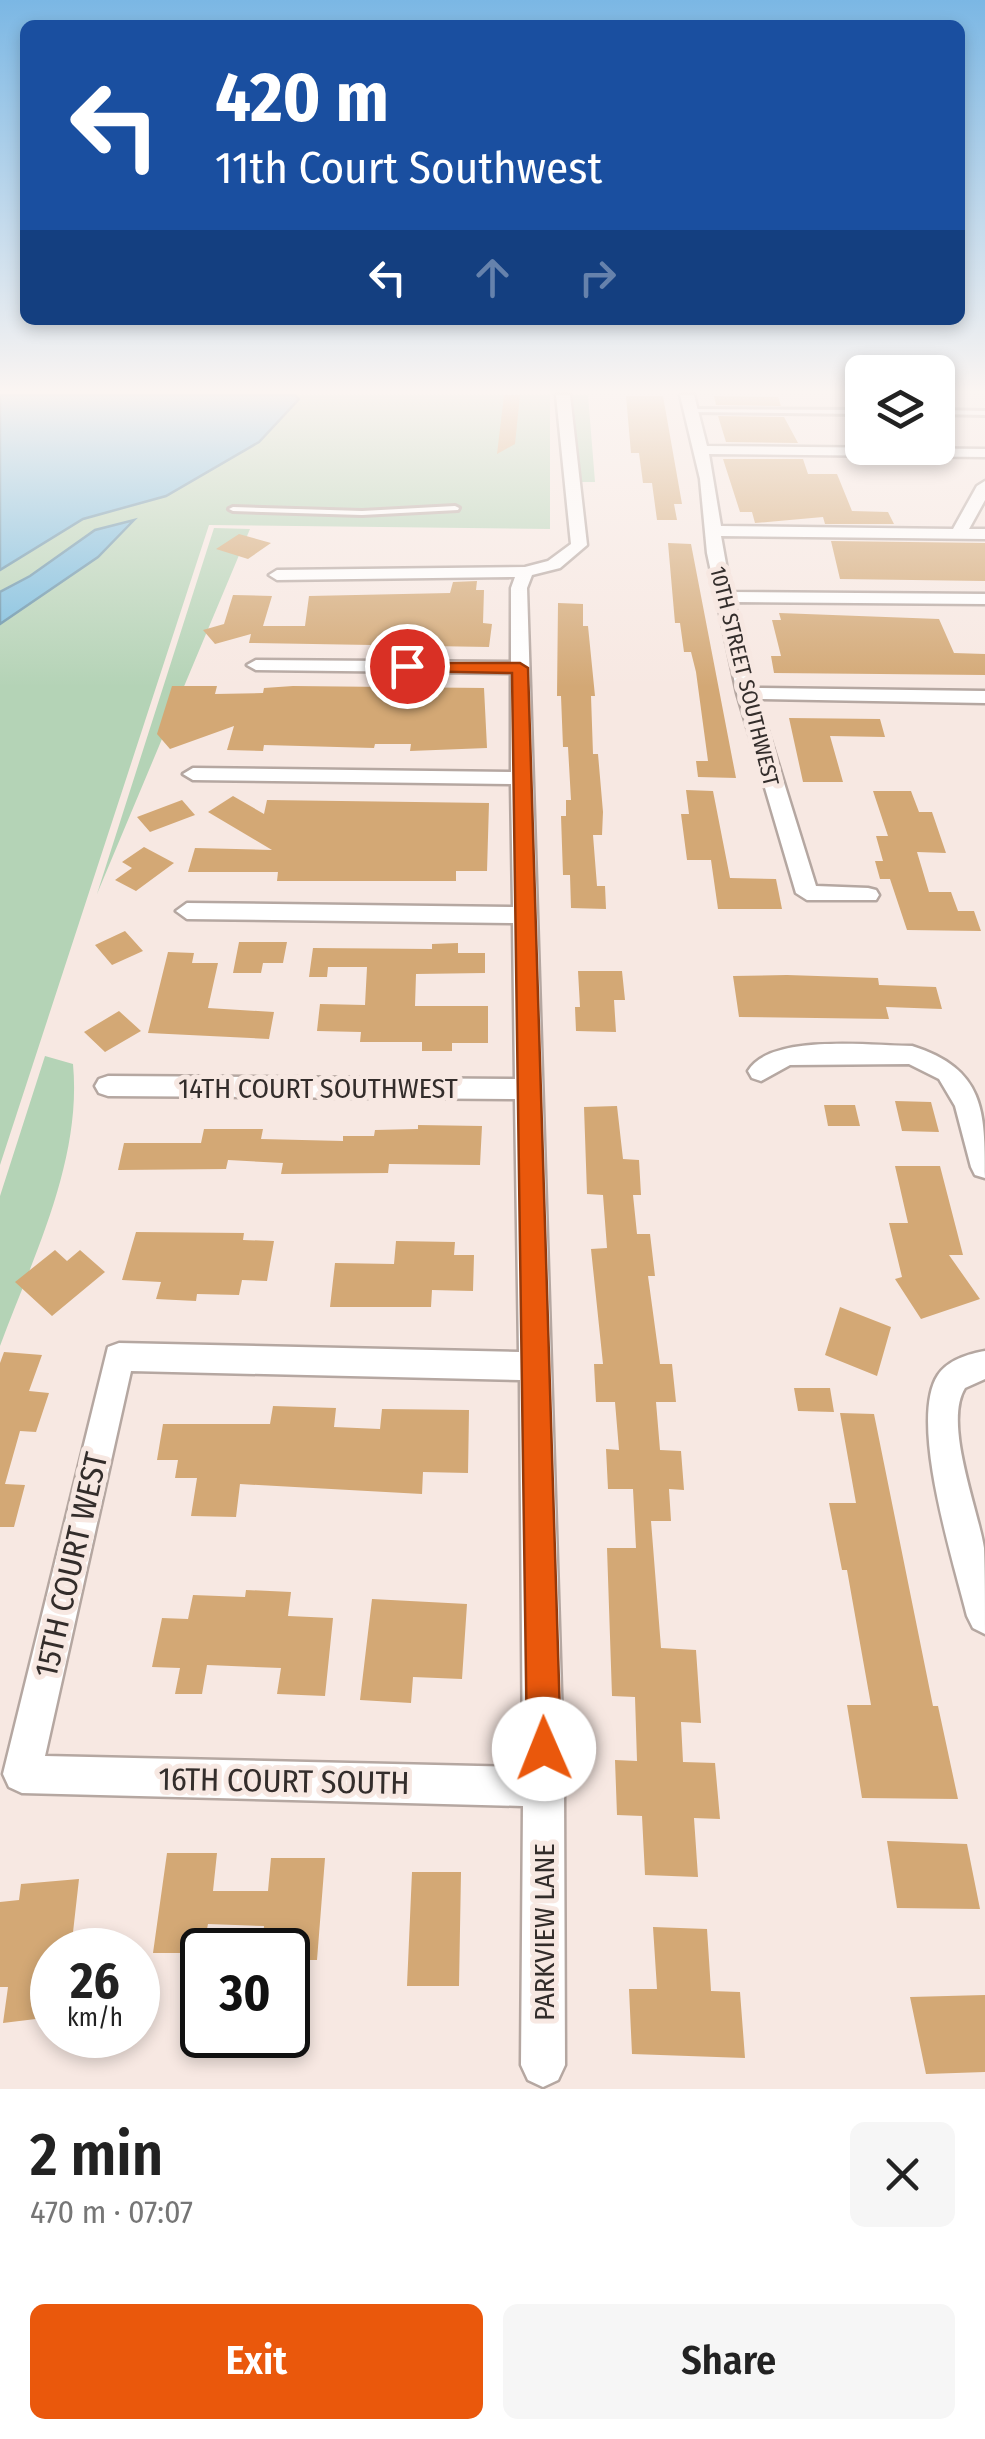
<!DOCTYPE html>
<meta charset="utf-8">
<style>
body{margin:0;font-family:"Fira Sans Condensed",sans-serif;background:#f6f6f6;color:#222;height:100vh;display:flex;flex-direction:column;font-size:38px;white-space:nowrap}
*{box-sizing:border-box;margin:0}
p{font-size:32px;color:#767676}
.icon{flex:none;width:55px;height:55px;fill:none;stroke:currentColor;stroke-width:2;stroke-linecap:round;stroke-linejoin:round}
.map{position:relative;height:2089px;overflow:hidden}
.panel{display:flex;flex-direction:column;background:#fff;flex:1}
.panel>*{flex:none}
.top-card{position:absolute;left:20px;top:20px;width:945px;height:305px;border-radius:15px;box-shadow:0 5px 15px #0003;background:#1a4fa0;color:#fff;overflow:hidden}
.fabs{position:absolute;left:845px;top:355px;display:grid;gap:20px}
.fabs a{display:grid;place-items:center;width:110px;height:110px;border-radius:15px;background:#fff;box-shadow:0 5px 15px #0003;font-size:50px}
.speed{position:absolute;left:30px;top:1928px;display:flex;gap:20px;font-size:50px;font-weight:700;text-align:center}
.speed>*{display:grid;place-content:center;width:130px;height:130px;border-radius:50%;background:#fff;box-shadow:0 5px 15px #0003;line-height:1}
.speed small{font-size:25px;font-weight:400}
.speed .limit{border:5px solid #111;border-radius:15px;background:#fff;color:#111}
.pin{position:absolute;display:grid;place-items:center;width:85px;height:85px;color:#fff;margin:-42px;border:5px solid #fff;border-radius:50%;box-shadow:0 2px 10px #0007}
.me{position:absolute;width:110px;margin:-55px;rotate:359deg;stroke-linejoin:round;filter:drop-shadow(0 0 8px #0008)}
.turn{display:flex;align-items:center;gap:35px;height:210px;padding:0 30px;font-size:45px}
.turn .icon{width:130px;height:130px;stroke-width:2.5}
.turn b{display:block;font-size:70px;line-height:85px}
.lanes{display:flex;align-items:center;height:95px;padding:0 30px;background:#0003;justify-content:center;gap:50px;direction:ltr}
.lanes .off{opacity:.35}
.round{display:grid;place-items:center;flex:none;width:105px;height:105px;border-radius:15px;background:#f6f6f6}
.head{display:flex;align-items:center;justify-content:space-between;height:170px;padding:0 30px}
h1{font-size:60px;font-weight:600;line-height:75px}
.primary-button{display:flex;gap:20px;margin-top:auto;padding:20px 30px}
.primary-button a{flex:1;height:115px;border-radius:15px;background:#ea580c;color:#fff;font-size:40px;font-weight:600;line-height:115px;text-align:center}
.primary-button a+a{background:#f6f6f6;color:#222}
.map>svg:first-child{display:block}
.green{fill:#b4d3b6}
.water{fill:#78bcde;stroke:#6391a8;stroke-width:2.5}
.building{fill:#d3a875}
.lines{fill:none;stroke-linecap:round;stroke-linejoin:round}
.service-casing{stroke:#b5a7a1;stroke-width:6}
.minor-casing{stroke:#b5a7a1;stroke-width:5}
.service{fill:#fff;fill-rule:evenodd}
.minor{fill:#fff;fill-rule:evenodd}
.route{fill:#ea580c;stroke:#983908;stroke-width:2.5}
.labels{text-anchor:middle;stroke-width:10;stroke-linejoin:round;paint-order:stroke}
.far-street-label{font-size:22px;fill:#332d2b;stroke:#f7e8e2}
.street-label{font-size:28px;fill:#332d2b;stroke:#f7e8e2}
.near-street-label{font-size:32px;fill:#332d2b;stroke:#f7e8e2}
</style>
<div class="map">
<svg width="985" height="2089" viewBox="0 0 985 2089">
<rect width="100%" height="100%" fill="#f7e8e2"/>
<path class="green" d="M0,395H550V529L209,525L0,1165Z
M569,395H588L595,482H579Z
M214,528L250,529L97,894Z
M45,1056L73,1064C82,1161 33,1257 0,1346V1196Z"/>
<path class="water" d="M0,395H295L299,399L259,442L166,496L83,519L0,570Z
M134,520L98,557L0,624V592L30,576L95,530Z"/>
<path class="building" d="M504,395H520L515,444L497,454Z
M626,396H663L682,504H674L677,520H657L652,483H643L639,453H631Z
M714,396L778,397L781,406L716,405Z
M718,416L784,417L798,443L726,442Z
M723,459H803L808,474H837L852,511L888,512L894,524H825L823,517L755,523L752,512H740Z
M239,534L271,543L248,559L216,549Z
M831,541L985,543V581L840,579Z
M668,543L691,544L736,778L698,777L696,761H708L696,672L691,652H684L680,623H675Z
M477,581L476,590H484L483,623L492,624L489,647L249,643L251,634L215,644L203,630L224,624L233,595L272,596L263,626H305L309,596L450,593L453,582Z
M558,603L583,604V626H588L595,696H591L593,754H598L603,812L602,835H593L597,886H605L606,909L571,908L570,875H563L561,816H566V800H571L568,747H563L561,696H557Z
M779,613L939,619L954,653L985,654V675L774,673L771,656H781L772,620H781Z
M172,686H217L215,694L263,693L264,688L293,686L484,688L487,748L410,751L411,744H375L374,748L264,745L263,751L227,750L234,726L170,749L157,734Z
M789,718L880,719L885,737L830,736L843,782H803Z
M686,790L713,791L730,878L776,879L782,909H718L711,860H687L681,814H689Z
M873,791H911L919,812H932L946,853L917,852L929,892H951L958,911H974L981,931L907,930L890,879H880L875,861H883L876,836H888Z
M233,796L264,814L267,800L489,803L487,871H456V881H277L278,872H188L195,848L272,850L208,812Z
M182,800L195,815L150,832L137,817Z
M144,847L174,863L136,891L115,880L132,868L122,862Z
M125,931L143,951L112,965L95,945Z
M239,942H287L283,963H263L261,973H233Z
M458,943V953H485V973L416,974L415,1006H488V1043H452V1051H422V1042H360L361,1032L317,1031L320,1004L365,1005L367,967H328L327,977H309L313,948L432,949V944Z
M168,952L194,953L192,963H218L208,1008L274,1012L269,1039L148,1033Z
M578,971H622L625,1000H614L616,1032L576,1031L575,1007H580Z
M787,975L878,978L879,985L936,987L942,1009L886,1007L889,1019L739,1017L733,976Z
M119,1011L141,1031L105,1052L84,1032Z
M895,1101L931,1102L939,1132L902,1131Z
M824,1105H855L860,1126H828Z
M617,1106L623,1159L639,1160L641,1195H633L637,1234H650L655,1276H648L660,1364H672L676,1402H656L660,1450L681,1451L684,1490L669,1489L671,1521H651L661,1648L696,1650L701,1723L681,1722L683,1762L715,1763L720,1819L694,1818L698,1877L645,1875L642,1816L617,1815L615,1760L637,1761L635,1697L612,1696L607,1548H636L633,1489H608L606,1449L619,1450L615,1402H596L594,1364H603L591,1249L607,1248L603,1195L587,1194L584,1107Z
M418,1125L482,1126L480,1165L389,1164L388,1173L281,1174L283,1163L228,1160L226,1169L118,1170L124,1143H201L204,1129H263L261,1139L343,1141V1136H374L375,1130L418,1129Z
M895,1166H940L963,1255H949L980,1299L921,1319L895,1279L902,1277L889,1223H908Z
M136,1232L244,1233L243,1240L274,1241L267,1281L242,1280L239,1295L197,1294L196,1301L156,1299L161,1282L122,1280Z
M396,1241L455,1242L454,1255H474L473,1291L432,1290L431,1307H330L335,1263L394,1264Z
M55,1250L67,1261L80,1250L105,1272L52,1316L15,1282Z
M840,1307L891,1327L877,1376L825,1355Z
M4,1352L42,1355L29,1391L49,1393L36,1432L20,1431L5,1484L25,1485L14,1527H0V1363Z
M794,1388H830L834,1412L798,1411Z
M273,1406L336,1408L334,1427L380,1429L382,1409L469,1410L468,1473L423,1472L422,1494L240,1484L236,1517L191,1516L197,1478H175L178,1460H157L163,1424H270Z
M840,1413L874,1414L933,1706H938L958,1799L862,1798L847,1705H871L847,1570H842L829,1503H856Z
M246,1590L291,1592L288,1616L333,1618L325,1696L277,1694L281,1668L207,1665L202,1694H175L180,1668L152,1667L162,1618L188,1619L193,1595L245,1597Z
M372,1599L467,1604L462,1679L413,1677L411,1703L360,1700Z
M887,1841L967,1844L980,1909L897,1908Z
M167,1853H217L213,1891H268L271,1858H325L317,1960H288V1950H262L264,1926L208,1924L202,1953H153Z
M412,1872H461L459,1986H407Z
M79,1879L71,1950H52V2017L3,2023L8,1987H0V1902L19,1900L21,1884Z
M653,1927L707,1929L711,1991L740,1992L745,2058L632,2054L629,1989H657Z
M985,1995V2072L926,2074L910,1997Z"/>
<g class="lines">
<defs>
<path id="service" d="M690,409L862,410V414L688,412L687,411Z
M938,410L985,411V415L938,414Z
M455,506L459,508L458,510L362,515L233,511L229,509L233,507L362,511Z"/>
<path id="minor" d="M556,395H570L587,545L560,568L532,575L527,588L564,1787L565,2065L558,2080L543,2087L528,2080L521,2065L523,1806L22,1793L9,1787L3,1774L108,1347L119,1343L519,1352L515,1099L108,1096L99,1093L95,1086L99,1079L108,1076L515,1079L513,923L187,919L176,911L187,903L513,907L511,784L193,780L183,774L193,768L511,772V673L256,670L247,665L256,660L511,662V588L515,577L277,580L269,575L277,570L525,567L548,561L571,544ZM131,1371L520,1380L523,1767L45,1756Z
M680,395H694L707,446L985,449V457L709,454L721,526L953,529L977,486L985,481V500L969,529H985V539L721,536L731,592L985,594V604L734,602L755,688L985,691V703L758,699L816,886L868,888L876,890L879,895L876,900H807L796,893L737,693L707,553L700,479Z
M912,1046C985,1069 985,1111 985,1178L975,1175L971,1167L955,1106L939,1079L909,1064L790,1065L761,1081L752,1078L748,1071C770,1033 872,1046 912,1046Z
M985,1351V1379L965,1388C943,1423 978,1509 984,1548C985,1575 985,1606 985,1634L973,1628L967,1616C954,1563 908,1420 938,1375C948,1360 968,1354 985,1351Z"/>
</defs>
<use href="#service" class="service-casing"/>
<use href="#minor" class="minor-casing"/>
<use href="#service" class="service"/>
<use href="#minor" class="minor"/>
</g>
<linearGradient id="sky" x2="0" y2="1"><stop stop-color="#7bb7e4"/><stop offset="0.57" stop-color="#fbf5f2"/><stop offset="1" stop-color="#fbf5f2" stop-opacity="0"/></linearGradient>
<rect width="985" height="687" fill="url(#sky)"/>
<path class="route" d="M401,663H520L528,668L561,1749L556,1761L544,1766L532,1761L527,1749L512,673L407,671L398,666Z"/>
<g class="labels">
<g class="far-street-label">
<text transform="translate(745 676) rotate(76)" y="8">10TH STREET SOUTHWEST</text>
</g>
<g class="street-label">
<text x="318" y="1098">14TH COURT SOUTHWEST</text>
<text transform="translate(544 1932) rotate(-90)" y="10">PARKVIEW LANE</text>
</g>
<g class="near-street-label">
<text transform="translate(71 1565) rotate(-77)" y="11">15TH COURT WEST</text>
<text transform="translate(284 1781) rotate(1)" y="11">16TH COURT SOUTH</text>
</g>
</g>
</svg>
<div class="fabs">
<a><svg class="icon" aria-label="layers" viewBox="0 0 24 24"><path d="M12 4l9 5-9 5-9-5zM3 14l9 5 9-5"/></svg></a>
</div>
<div class="speed"><div>26<small>km/h</small></div><div class="limit">30</div></div>
<div class="pin" style="left:407px;top:666px;background:#d93025"><svg class="icon" aria-label="arrive" viewBox="0 0 24 24"><path d="M6 21V4h12l-3 4 3 4H6"/></svg></div>
<svg class="me" style="left:544px;top:1749px" viewBox="-20 -20 40 40"><circle r="19" fill="#fff"/><path d="M0-13L10 11 0 6-10 11z" fill="#ea580c"/></svg>
<div class="top-card">
<div class="turn"><svg class="icon" aria-label="left" viewBox="0 0 24 24"><path d="M17 20v-9H6M10 6l-5 5 5 5"/></svg><div><b>420 m</b>11th Court Southwest</div></div>
<div class="lanes"><svg class="icon" aria-label="left" viewBox="0 0 24 24"><path d="M17 20v-9H6M10 6l-5 5 5 5"/></svg><svg class="icon off" aria-label="ahead" viewBox="0 0 24 24"><path d="M12 20V5M6 11l6-6 6 6"/></svg><svg class="icon off" aria-label="right" viewBox="0 0 24 24"><path d="M7 20v-9h11M14 6l5 5-5 5"/></svg></div>
</div>
</div>
<section class="panel">
<div class="head"><div><h1>2 min</h1><p>470 m · 07:07</p></div><a class="round"><svg class="icon" aria-label="close" viewBox="0 0 24 24"><path d="M6 6l12 12M18 6L6 18"/></svg></a></div>
<div class="primary-button"><a>Exit</a><a>Share</a></div>
</section>
